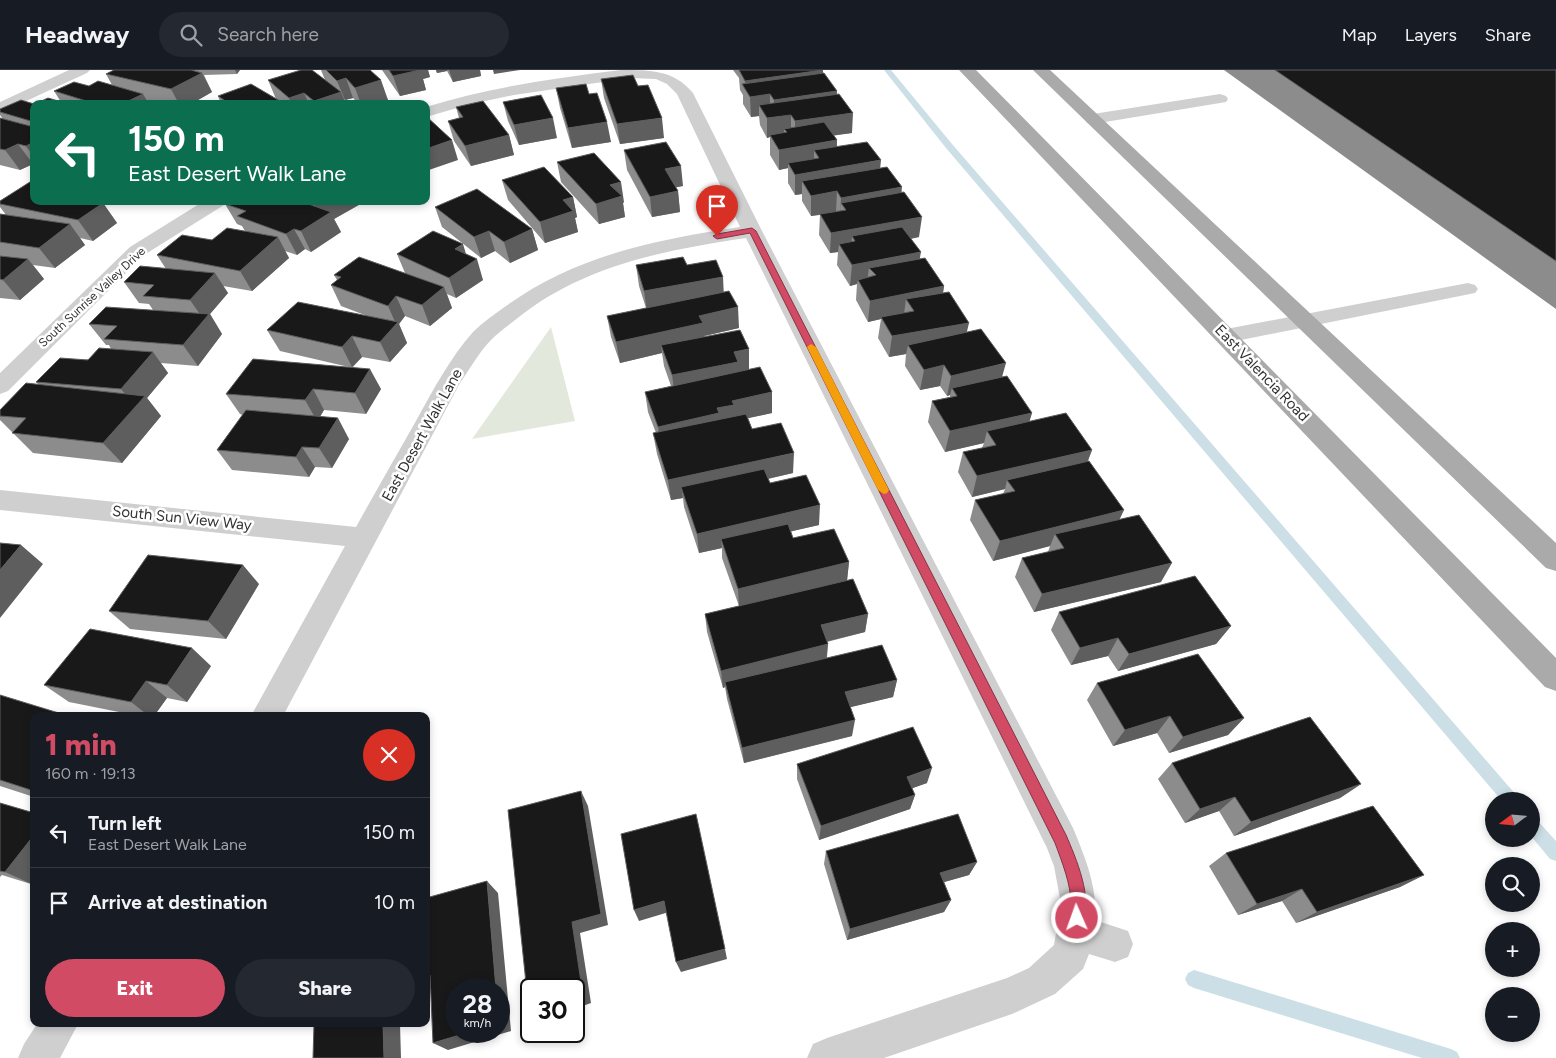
<!DOCTYPE html>
<meta charset="utf-8">
<style>
body{margin:0;font-family:Figtree,sans-serif;background:#242831;color:#f1f3f6;height:100vh;display:flex;flex-direction:column;font-size:19px;white-space:nowrap}
*{box-sizing:border-box;margin:0}
p{font-size:16px;color:#9ea1a6}
.icon{flex:none;width:28px;height:28px;fill:none;stroke:currentColor;stroke-width:2;stroke-linecap:round;stroke-linejoin:round}
.map{position:relative;flex:1;overflow:hidden}
.sheet{position:absolute;left:30px;top:642px;width:400px;height:315px;display:flex;flex-direction:column;background:#171b24;border-radius:10px;box-shadow:0 2px 8px #0003}
.sheet>*{flex:none}
.top-card{position:absolute;left:30px;top:30px;width:400px;height:105px;border-radius:10px;box-shadow:0 2px 8px #0003;background:#0b6e4f;color:#fff;overflow:hidden}
.needle{width:32px;rotate:254deg}
.tools{position:absolute;left:1485px;top:722px;display:grid;gap:10px}
.tools a{display:grid;place-items:center;width:55px;height:55px;border-radius:50%;background:#171b24;box-shadow:0 2px 8px #0003;font-size:25px}
.speed{position:absolute;left:445px;top:908px;display:flex;gap:10px;font-size:25px;font-weight:700;text-align:center}
.speed>*{display:grid;place-content:center;width:65px;height:65px;border-radius:50%;background:#171b24;box-shadow:0 2px 8px #0003;line-height:1}
.speed small{font-size:12px;font-weight:400}
.speed .limit{border:2px solid #111;border-radius:8px;background:#fff;color:#111}
.pin{position:absolute;display:grid;place-items:center;width:42px;height:42px;color:#fff;margin:-51px -21px;border-radius:50% 50% 50% 0;rotate:-45deg;box-shadow:0 0 5px #0007}
.pin .icon{rotate:45deg}
.me{position:absolute;width:55px;margin:-28px;rotate:358deg;stroke-linejoin:round;filter:drop-shadow(0 0 4px #0008)}
.turn{display:flex;align-items:center;gap:18px;height:105px;padding:0 15px;font-size:22px}
.turn .icon{width:65px;height:65px;stroke-width:2.5}
.turn b{display:block;font-size:35px;line-height:42px}
.round{display:grid;place-items:center;flex:none;width:52px;height:52px;border-radius:26px;background:#242831}
.headline{display:flex;align-items:center;justify-content:space-between;height:85px;padding:0 15px}
h1{font-size:30px;font-weight:800;line-height:38px;color:#d24b65}
.action{display:flex;gap:10px;margin-top:auto;padding:10px 15px}
.action a{flex:1;height:58px;border-radius:30px;background:#d24b65;color:#fff;font-size:20px;font-weight:800;line-height:58px;text-align:center}
.action a+a{background:#242831;color:#f1f3f6}
ul{padding:0;list-style:none}
li{display:flex;align-items:center;gap:15px;height:70px;padding:0 15px;border-top:1px solid #363941}
li div{flex:1}
li b{display:block;font-size:19px}
li em{font-style:normal}
header{display:flex;align-items:center;gap:30px;box-sizing:border-box;height:70px;padding:0 25px;background:#171b24;border-bottom:1px solid #363941}
header strong{font-size:24px}
nav{display:flex;gap:28px;margin-inline-start:auto;font-size:18px}
.search{width:350px;height:45px;background:#242831;display:flex;align-items:center;gap:12px;box-sizing:border-box;padding:0 18px;border-radius:28px;color:#9ea1a6;font-size:19px}
.map>svg:first-child{display:block}
.green{fill:#e3e8dc}
.lines{fill:none;stroke-linecap:round;stroke-linejoin:round}
.stream{fill:#ccdfe6;fill-rule:evenodd}
.minor{fill:#cfcfcf;fill-rule:evenodd}
.major{fill:#aaa;fill-rule:evenodd}
.wall{fill:#8c8c8c}
.shaded-wall{fill:#5e5e5e}
.building{fill:#191919;stroke:#5e5e5e}
.route{fill:#d24b65;stroke:#883142}
.slow{fill:#f59e0b}
.labels{text-anchor:middle;stroke-width:5;stroke-linejoin:round;paint-order:stroke}
.far-street-label{font-size:12px;fill:#323232;stroke:#fff}
.street-label{font-size:15px;fill:#323232;stroke:#fff}
</style>
<header>
<strong>Headway</strong>
<div class="search"><svg class="icon" aria-label="search" viewBox="0 0 24 24"><circle cx="10" cy="10" r="6"/><path d="M15 15l6 6"/></svg>Search here</div>
<nav><a>Map</a><a>Layers</a><a>Share</a></nav>
</header>
<div class="map">
<svg width="1556" height="988" viewBox="0 0 1556 988">
<rect width="100%" height="100%" fill="#fff"/>
<path class="green" d="M551,257L575,351L472,369Z"/>
<g class="lines">
<path class="stream" d="M884,0H891L952,74L1517,726L1519,731H1502L946,78Z
M1531,747L1536,749L1556,771V791L1550,789L1531,766Z
M1194,900L1451,979L1457,982L1460,988H1422L1194,918L1188,915L1185,909L1188,903Z"/>
<path class="minor" d="M69,0H90L87,3L0,43V32Z
M621,0C651,0 674,0 693,23L762,161L1073,758C1085,787 1098,818 1095,850L1128,861L1133,874L1128,887L1115,892L1089,884L1083,899L1055,924L1012,944L884,988H807L813,974L827,968L1007,908L1029,898L1054,875L1061,834L1054,796L1047,778L746,168C666,180 590,194 524,243C513,252 501,260 491,270C479,282 470,299 460,313L283,646H251L345,476L0,440V420L356,457C376,421 396,386 416,351C433,320 450,288 473,262C483,252 495,244 506,236C577,185 655,170 740,157L677,24L667,14L656,9L630,8L514,25L471,34L426,47V37C490,17 556,8 621,0Z
M1220,24L1226,26L1228,29L1226,32L1093,54L1087,53L1085,49L1087,45L1093,44Z
M204,131H226L224,135L144,185L8,321L0,324V303L130,177Z
M1468,213L1475,215L1478,219L1475,223L1226,273L1218,271L1215,266L1218,261L1226,259Z
M37,954H78L60,988H18L24,974Z"/>
<path class="major" d="M959,0H976L1556,588V621L1545,617Z
M1033,0H1050L1556,473V501L1546,498Z"/>
</g>
<path class="wall" d="M114,0H240L237,4L204,5L212,22L191,34H160L147,30L149,34H35L61,32L54,21L89,16L112,15L106,4Z
M321,0H370L388,30L374,34H359L353,28L345,30L344,29L346,34H221L218,26L276,29L268,10H325Z
M382,0H428L430,7L423,9L426,20L400,26Z
M436,0H480L481,6L453,12L447,1L437,3Z
M733,0H823V3L837,21V24L852,63L834,65L837,70V77L880,98L902,122L919,167L911,169L919,189L944,216L943,223L967,262L1032,343L1029,351L1092,380L1088,391L1120,450L1161,512L1034,542L1015,507L1022,488L1048,482L1050,476L993,491L970,450L975,430L1003,424L1005,419L972,427L958,402L963,382L982,378L984,373L945,382L928,352L932,331L950,327V325L947,326L940,316L920,320L905,296L906,284L889,287L878,268L881,249L868,252L856,230L857,214L850,216L837,195L838,182L830,183L819,165L820,145L811,146L802,131V124L795,125L788,113V98L779,100L770,85V67L767,68L760,55L759,46L751,47L743,34V25L740,20L739,8Z
M1224,0H1556V239Z
M601,9L638,16L664,68L620,74L604,28Z
M556,18L589,24L611,72L572,78L560,38Z
M503,32L557,68L519,75L508,51Z
M34,34V94H33L20,100L0,95V48L3,49L0,45V39Z
M456,37L509,65L514,85L471,96L454,71L448,51L459,48Z
M624,80L683,116L676,117L678,121L680,142L652,147L627,100Z
M557,92L624,132L623,133L625,147L599,154L561,112Z
M502,110L573,127L577,147L575,148L578,162L545,173L508,130Z
M0,131L103,133L117,153L93,171L80,168L85,175L55,198L33,195L44,209L20,230L0,228V144L6,145L0,137Z
M229,131H364V132L334,149L341,162L311,182L305,179L297,185L285,181L289,188L252,221L223,216L228,223L210,244L222,264L198,296L161,293L168,303L147,328L161,346L122,393L33,383L0,350V340L39,315L36,312L111,279L109,275H106L89,254L153,240L149,234L139,233L124,212L166,199L157,185L245,161L242,156L237,154L225,134Z
M435,137L532,159L538,180L510,193L495,181L481,188L442,157Z
M397,184H466L483,210L456,228L447,224L452,238L430,256L405,246L399,254L407,273L390,292L362,287L353,297L381,319L366,344L324,340L320,347L349,369L332,398L315,397L309,407L232,400L217,380L243,345L240,344L226,324L349,297L280,281L267,260L370,247L341,236L331,215L337,210L334,205L405,203Z
M636,195H687L724,222L739,258L704,266V267L749,299L772,322V343L748,348L752,359L793,403L768,409L770,413L819,455L791,461L793,468L849,492L847,510L868,544L865,562L827,572L828,574L827,588L897,610L893,627L850,637L852,666L744,693L727,629L725,617L723,618L707,562L705,544L739,536L722,488V478L699,483L684,437L683,428L671,430L657,384L653,363H656L648,342L645,322L671,316L664,296L662,283L620,293L611,267L607,246L646,238L639,216Z
M259,514L226,569L130,559L109,541Z
M1059,542L1231,556L1216,574L1118,601L1108,586L1071,595L1051,560Z
M211,596L187,632L167,628L154,646H139L69,632L44,615Z
M1097,613L1244,648L1228,665L1169,683L1157,663L1113,676L1087,630Z
M0,625L34,646V727L0,716Z
M1172,693L1361,714L1340,728L1234,766L1219,741L1185,753L1158,709Z
M797,694L927,713L912,718L915,725L910,739L819,770L797,709Z
M0,733L34,743V815L2,805L0,807Z
M826,781L977,792L969,805L944,812L951,830L944,842L847,870L824,794Z
M1226,783L1424,805L1400,817L1296,853L1282,831L1238,845L1209,796Z"/>
<path class="shaded-wall" d="M235,0H240L237,4Z
M415,0H428L430,7L423,9L426,20L400,26L393,6Z
M436,0H447V1L437,3Z
M449,0H480L481,6L453,12Z
M493,0H520L494,4Z
M823,0V20L770,24V44L759,35V46L751,47L750,27L746,20L745,11Z
M202,3L212,22L191,34H179L171,19Z
M346,8L353,28L345,30L337,11Z
M381,10L388,30L374,34H361L355,18Z
M837,21L836,40L791,45V64L787,62L784,59V65H770V67L767,68V48L774,47V30Z
M341,22L346,34H316L314,31Z
M304,23L309,34H291L289,28Z
M143,24L149,34H122Z
M853,43L852,63L795,71V51Z
M553,48L557,68L519,75L514,55Z
M662,48L664,68L620,74L617,54Z
M607,52L611,72L572,78L568,58Z
M509,65L514,85L471,96L465,76Z
M452,70L458,90L426,101V79Z
M837,70L836,90L819,88L814,80V94L788,93V98L779,100V80Z
M34,72V87L26,76Z
M18,74L33,94L20,100L5,80Z
M881,90L879,110L802,111V124L795,125V105Z
M681,96L683,116L667,119L665,99Z
M426,112L429,121L426,122Z
M621,112L624,132L623,133L625,147L599,154L596,134L610,115Z
M902,117L900,138L846,140L841,133L840,148L841,128Z
M678,121L680,142L652,147L650,127Z
M837,121L836,142L811,146V126Z
M573,127L577,147L575,148L578,162L545,173L540,152L563,130Z
M320,131H364V132L334,149L341,162L311,182L301,161L321,148L314,134Z
M398,131H405L399,134Z
M103,133L117,153L93,171L78,150Z
M922,147L919,167L854,179L855,171L852,166L851,180L839,174L838,182L830,183L831,163Z
M70,154L85,175L55,198L39,178Z
M294,159L305,179L297,185L286,164Z
M532,159L538,180L510,193L504,172Z
M489,161L495,181L481,188L474,167Z
M278,167L289,188L252,221L240,201Z
M463,174L469,194L477,189L483,210L456,228L449,208L455,179Z
M921,182L917,203L876,205L869,198L867,212L858,210L857,214L850,216L852,195Z
M28,189L44,209L20,230L3,210Z
M215,203L228,223L210,244L222,264L198,296L183,275L204,250L190,230Z
M723,207L724,228L647,242L644,221Z
M944,216L941,236L914,241L906,229L904,244L881,247V249L868,252L870,231Z
M444,217L452,238L430,256L422,235Z
M396,226L405,246L399,254L407,273L390,292L380,272L396,254L388,236Z
M738,237L739,258L704,266L705,274L661,275L662,283L620,293L616,272L699,246Z
M969,253L964,274L908,275L906,284L889,287L892,266Z
M352,266L362,287L352,297L342,277Z
M749,279V300L675,326L672,305L734,282Z
M153,282L168,303L147,328L161,346L122,393L103,373L135,336L121,319Z
M1006,293L1000,314L952,318L950,325L947,326L951,306Z
M944,295L940,316L920,320L924,300Z
M370,299L381,319L366,344L355,323Z
M313,319L324,340L317,351L305,330Z
M772,322V343L735,351L661,377L658,357L717,338L732,331Z
M1032,343L1026,363L987,361L984,373L945,382L950,361Z
M338,348L349,369L332,398L319,378Z
M302,377L315,397L309,407L296,387Z
M1092,380L1084,400L1007,410L1005,419L972,427L977,406Z
M794,383L793,403L685,427L681,417L683,428L671,430L668,410Z
M820,435L819,455L724,477L721,469L722,478L699,483L697,464Z
M1124,440L1115,459L1055,464L1050,476L993,491L1000,471Z
M21,475L43,494L0,548V500Z
M849,492L847,511L739,537L738,519Z
M1172,493L1161,512L1034,542L1042,524Z
M243,495L259,514L226,569L208,551Z
M868,544L865,562L820,573L821,555Z
M1231,556L1216,574L1118,601L1129,584Z
M1118,568L1108,586L1071,595L1080,578Z
M828,574L826,592L725,612V617L723,618L721,601Z
M192,578L211,596L187,632L167,615Z
M897,610L893,627L843,639L845,622Z
M146,611L167,628L154,646H149L131,632Z
M1170,646L1157,663L1113,676L1125,660Z
M1244,648L1228,665L1169,683L1183,667Z
M855,650L852,666L744,693L742,678Z
M932,698L927,713L902,722L907,707Z
M1361,714L1340,728L1234,766L1251,752Z
M581,721L588,736L608,855L580,863L591,933L574,939L572,852Z
M915,725L910,739L819,770L821,756Z
M1235,727L1219,741L1185,753L1200,739Z
M34,765V815L5,802Z
M977,792L969,805L934,815L940,803Z
M1424,805L1400,817L1296,853L1317,842Z
M487,811L498,823L511,961L448,980L433,973L473,961H499V919H496Z
M1302,819L1282,831L1238,845L1257,834Z
M951,830L944,842L847,870L850,859Z
M664,831L669,842L639,851L634,840Z
M725,879L727,889L681,902L676,892Z
M430,905L444,914L426,920V906Z
M303,954H316L309,956Z
M383,954H400L401,988H384Z"/>
<path class="building" d="M114,0H191L202,3L171,19L106,4Z
M301,0H312L341,22L314,31L304,23L289,28L268,10Z
M326,0H370L381,10L355,18L346,8L337,11Z
M389,0H420L393,6Z
M739,0H823L745,11Z
M1275,0H1556V191Z
M824,3L837,21L774,30L770,24L750,27L742,14Z
M633,5L638,16L648,15L662,48L617,54L601,9Z
M98,11L143,24L122,34H96L54,21L74,12L89,16Z
M251,14L285,34H230L218,26Z
M586,14L589,24L597,23L607,52L568,58L556,18Z
M839,24L853,43L795,51L791,45L767,48L759,35Z
M541,25L553,48L514,55L503,32Z
M48,28L68,34H35Z
M21,30L34,34V52L0,42V39Z
M483,31L509,65L465,76L448,51L463,47L456,37Z
M426,46L452,70L426,79Z
M0,48L34,57V72L26,76L18,74L5,80L0,79Z
M824,52L837,70L779,80L770,65L787,62L784,59Z
M666,72L681,96L665,99L678,121L650,127L624,80Z
M867,72L881,90L795,105L788,93L819,88L814,80Z
M594,83L621,112L610,115L622,126L596,134L557,92Z
M544,97L573,127L563,130L573,141L540,152L502,110Z
M887,97L902,117L841,128L837,121L811,126L802,111Z
M33,110L34,131H96L103,133L78,150L0,134V131Z
M477,119L532,159L504,172L489,161L474,167L435,137Z
M904,122L922,147L831,163L820,144L846,140L841,133Z
M229,131H300L331,142L301,161L294,159L286,164L237,146L246,141L225,134Z
M308,131H320L314,134Z
M0,144L70,154L39,178L0,172Z
M902,157L921,182L852,195L839,174L855,171L852,166Z
M227,158L278,167L240,201L157,185L182,165L212,170Z
M433,161L463,174L455,179L477,189L449,208L397,184Z
M0,186L28,189L3,210L0,209Z
M359,187L444,217L422,235L396,226L388,236L331,215L341,207L334,205Z
M683,187L687,195L716,190L723,207L644,221L636,195Z
M925,188L944,216L870,231L858,210L876,205L869,198Z
M140,196L215,203L190,230L143,226L154,215L124,212Z
M729,221L738,237L699,246L703,253L616,272L607,246Z
M949,222L969,253L892,266L881,247L914,241L906,229Z
M298,232L398,252L380,272L352,266L342,277L267,260Z
M106,237L209,244L183,275L104,269L117,256L89,254Z
M981,259L1006,293L951,306L944,295L924,300L908,275Z
M740,260L749,279L734,282L738,292L672,305L661,275Z
M99,278L153,282L121,319L36,312L60,288L88,290Z
M253,289L370,299L355,323L313,319L305,330L226,324Z
M760,297L772,322L732,331L734,335L717,338L719,343L658,357L645,322Z
M1007,306L1032,343L950,361L932,331L957,326L952,318Z
M26,313L145,326L103,373L12,363L26,348L0,346V340Z
M246,340L338,348L319,378L302,377L296,387L217,380Z
M1066,343L1092,380L977,406L963,382L996,375L987,361Z
M746,344L752,359L781,353L794,383L668,410L653,363Z
M1089,391L1124,440L1000,471L975,430L1015,421L1007,410Z
M764,399L770,413L806,405L820,435L697,464L681,417Z
M1139,445L1172,493L1042,524L1022,488L1064,478L1055,464Z
M788,454L793,468L834,459L849,492L738,519L721,469Z
M0,473L21,475L0,500Z
M148,485L243,495L208,551L109,541Z
M1195,506L1231,556L1129,584L1118,568L1080,578L1059,542Z
M853,509L868,544L821,555L828,574L721,601L705,544Z
M90,559L192,578L167,615L146,611L131,632L44,615Z
M882,575L897,610L845,622L855,650L742,678L725,612Z
M1198,584L1244,648L1183,667L1170,646L1125,660L1097,613Z
M0,625L62,644L60,646H34V721L0,710Z
M1310,647L1361,714L1251,752L1235,727L1200,739L1172,693Z
M913,657L932,698L907,707L915,725L821,756L797,694Z
M581,721L601,844L572,852L583,925L574,928V919H531V941L529,942L508,740Z
M0,733L34,743V765L5,802L0,801Z
M1373,736L1424,805L1317,842L1302,819L1257,834L1226,783Z
M696,744L725,879L676,892L664,831L634,840L621,764Z
M958,744L977,792L940,803L951,830L850,859L826,781Z
M487,811L496,919H456V961H473L433,973L430,905L426,906V828Z
M314,954H383L384,988H313Z"/>
<path class="route" d="M752,158L756,161L1066,765C1076,788 1093,828 1083,853L1077,855L1072,853C1069,846 1072,841 1071,834C1071,814 1062,792 1055,773L750,163L717,169L713,166L717,164Z"/>
<path class="slow" d="M811,274L816,277L889,420L887,423L884,424L878,420L807,277Z"/>
<g class="labels">
<g class="far-street-label">
<text transform="translate(92 227) rotate(-43)" y="4">South Sunrise Valley Drive</text>
</g>
<g class="street-label">
<text transform="translate(1262 303) rotate(46)" y="5">East Valencia Road</text>
<text transform="translate(422 365) rotate(-61)" y="5">East Desert Walk Lane</text>
<text transform="translate(182 448) rotate(6)" y="5">South Sun View Way</text>
</g>
</g>
</svg>
<div class="tools">
<a><svg class="needle" viewBox="-14 -14 28 28"><path d="M0-13l5 13h-10z" fill="#e53935"/><path d="M0 13l5-13h-10z" fill="#9ea1a6"/></svg></a>
<a><svg class="icon" aria-label="search" viewBox="0 0 24 24"><circle cx="10" cy="10" r="6"/><path d="M15 15l6 6"/></svg></a>
<a>+</a>
<a>−</a>
</div>
<div class="speed"><div>28<small>km/h</small></div><div class="limit">30</div></div>
<div class="pin" style="left:717px;top:166px;background:#d93025"><svg class="icon" aria-label="arrive" viewBox="0 0 24 24"><path d="M6 21V4h12l-3 4 3 4H6"/></svg></div>
<svg class="me" style="left:1077px;top:848px" viewBox="-20 -20 40 40"><circle r="17" fill="#d24b65" stroke="#fff" stroke-width="3"/><path d="M0-11L8 9 0 5-8 9z" fill="#fff"/></svg>
<div class="top-card">
<div class="turn"><svg class="icon" aria-label="left" viewBox="0 0 24 24"><path d="M17 20v-9H6M10 6l-5 5 5 5"/></svg><div><b>150 m</b>East Desert Walk Lane</div></div>
</div>
<section class="sheet">
<div class="headline"><div><h1>1 min</h1><p>160 m · 19:13</p></div><a class="round" style="background:#d93025;color:#fff"><svg class="icon" aria-label="close" viewBox="0 0 24 24"><path d="M6 6l12 12M18 6L6 18"/></svg></a></div>
<ul>
<li><svg class="icon" aria-label="left" viewBox="0 0 24 24"><path d="M17 20v-9H6M10 6l-5 5 5 5"/></svg><div><b>Turn left</b><p>East Desert Walk Lane</p></div><em>150 m</em></li>
<li><svg class="icon" aria-label="arrive" viewBox="0 0 24 24"><path d="M6 21V4h12l-3 4 3 4H6"/></svg><div><b>Arrive at destination</b></div><em>10 m</em></li>
</ul>
<div class="action"><a>Exit</a><a>Share</a></div>
</section>
</div>
